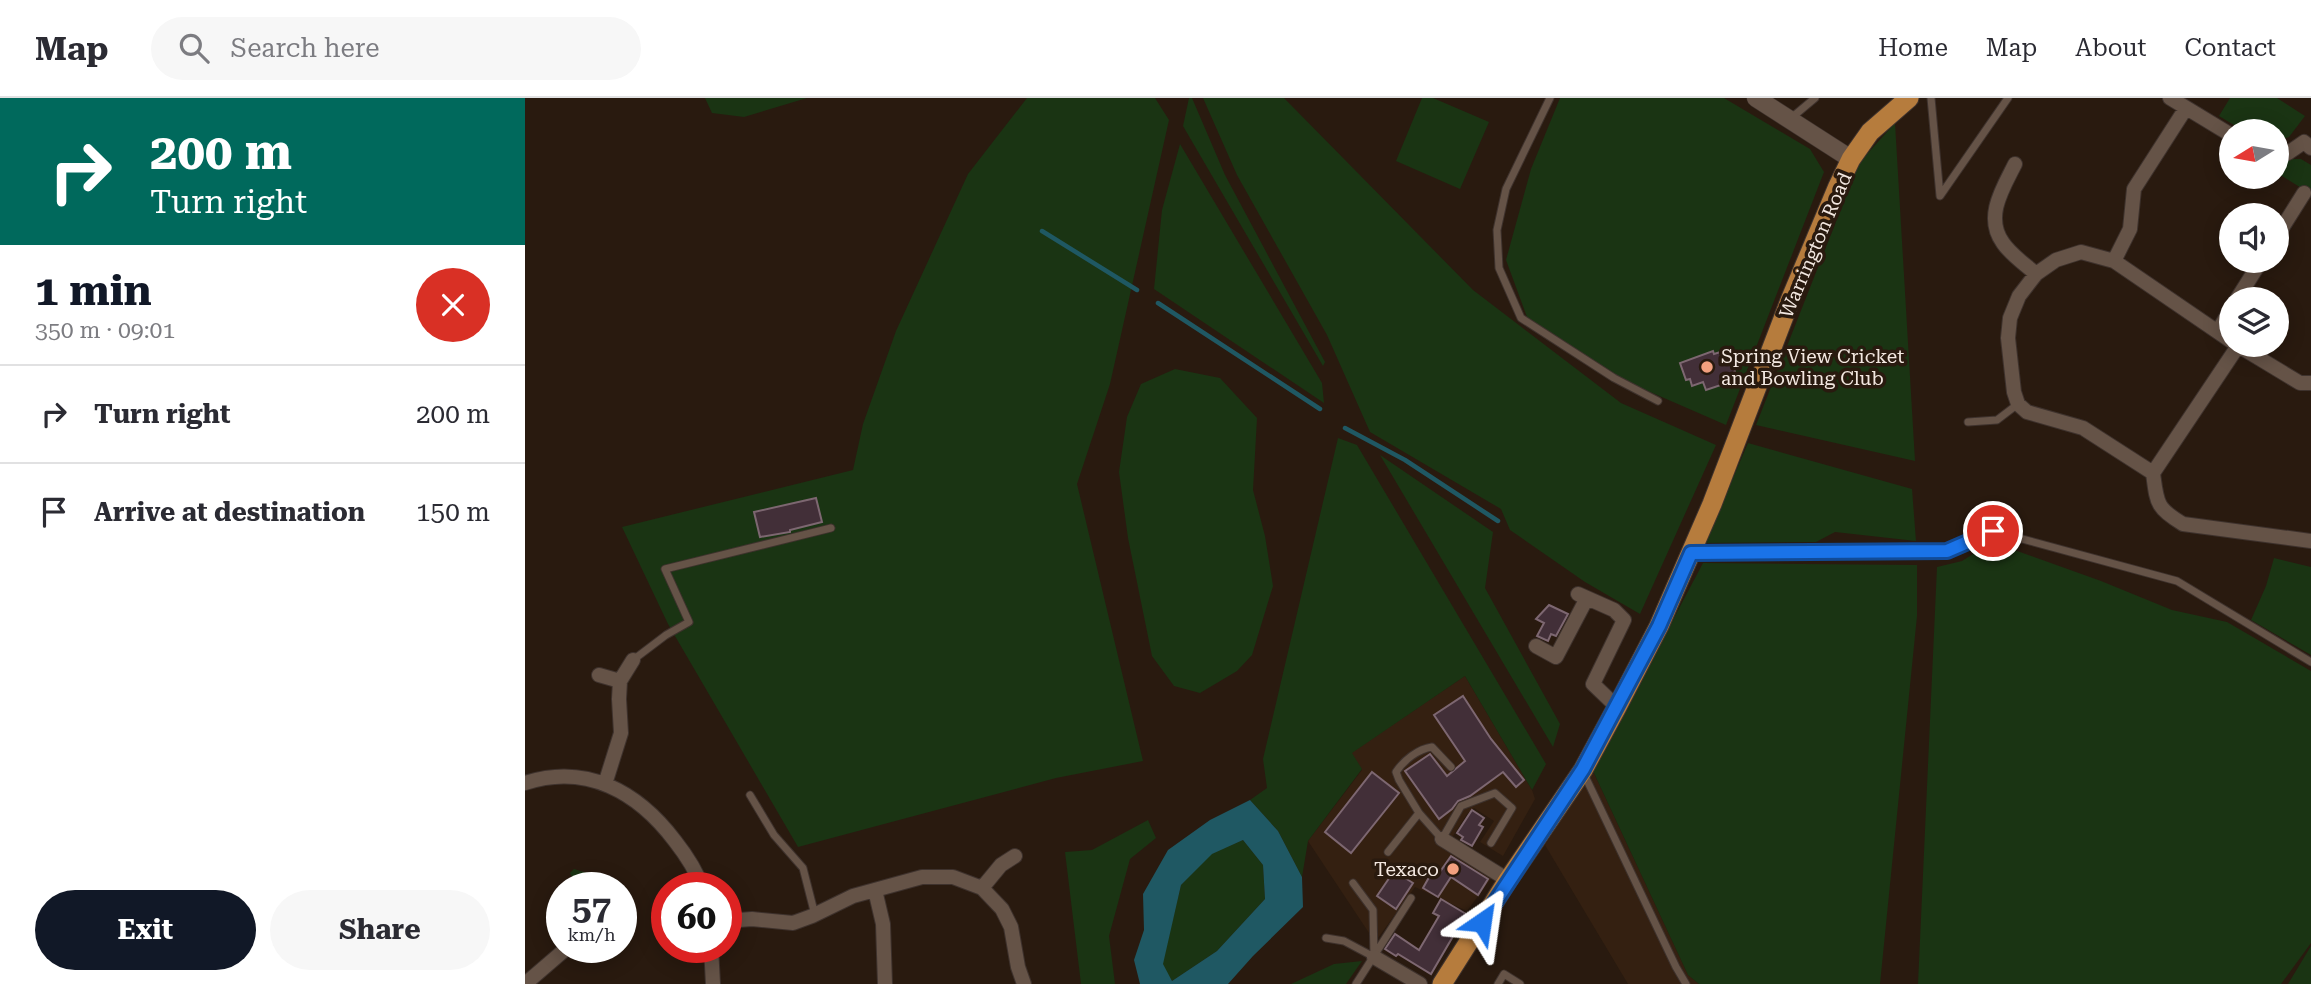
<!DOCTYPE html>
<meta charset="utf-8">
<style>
body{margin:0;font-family:"Roboto Serif",serif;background:#f7f7f7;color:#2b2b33;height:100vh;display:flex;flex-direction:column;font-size:26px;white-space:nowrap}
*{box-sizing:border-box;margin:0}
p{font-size:23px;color:#7c7c81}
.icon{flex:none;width:38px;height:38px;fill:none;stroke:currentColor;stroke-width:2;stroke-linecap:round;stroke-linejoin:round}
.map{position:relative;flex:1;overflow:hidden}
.panel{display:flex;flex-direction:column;background:#fff;width:525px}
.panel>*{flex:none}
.guide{background:#00695c;color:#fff;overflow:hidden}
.needle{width:46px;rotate:259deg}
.fabs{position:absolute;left:1694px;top:21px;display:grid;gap:14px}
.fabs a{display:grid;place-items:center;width:70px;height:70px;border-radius:50%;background:#fff;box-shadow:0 4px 18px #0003;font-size:35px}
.speed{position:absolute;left:21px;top:774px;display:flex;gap:14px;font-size:35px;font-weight:700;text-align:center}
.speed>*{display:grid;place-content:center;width:91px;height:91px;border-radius:50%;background:#fff;box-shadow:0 4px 18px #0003;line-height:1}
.speed small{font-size:18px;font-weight:400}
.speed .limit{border:10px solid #d22;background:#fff;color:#111}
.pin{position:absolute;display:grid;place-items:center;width:60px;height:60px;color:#fff;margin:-30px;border:4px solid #fff;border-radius:50%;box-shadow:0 2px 7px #0007}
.me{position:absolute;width:77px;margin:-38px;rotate:32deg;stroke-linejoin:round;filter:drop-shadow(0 0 5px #0008)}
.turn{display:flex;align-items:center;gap:24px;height:147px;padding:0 35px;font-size:32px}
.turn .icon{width:91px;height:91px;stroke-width:2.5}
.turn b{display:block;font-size:49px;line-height:60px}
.round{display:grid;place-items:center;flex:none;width:74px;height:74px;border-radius:37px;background:#f7f7f7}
.head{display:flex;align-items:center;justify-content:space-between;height:119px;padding:0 35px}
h1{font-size:42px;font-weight:700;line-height:52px;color:#111827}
.cta{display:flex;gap:14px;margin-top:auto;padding:14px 35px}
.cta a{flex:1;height:80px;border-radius:42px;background:#111827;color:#fff;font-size:28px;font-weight:700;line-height:80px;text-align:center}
.cta a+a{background:#f7f7f7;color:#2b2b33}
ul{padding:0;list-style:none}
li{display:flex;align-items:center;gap:21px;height:98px;padding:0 35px;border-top:2px solid #e1e1e2}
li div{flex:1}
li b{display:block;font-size:26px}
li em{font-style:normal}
header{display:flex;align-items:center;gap:42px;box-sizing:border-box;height:98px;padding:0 35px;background:#fff;border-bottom:2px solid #e1e1e2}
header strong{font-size:33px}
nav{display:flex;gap:38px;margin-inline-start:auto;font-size:24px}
.search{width:490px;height:63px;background:#f7f7f7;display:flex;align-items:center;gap:18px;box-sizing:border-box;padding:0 24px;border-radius:38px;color:#7c7c81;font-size:26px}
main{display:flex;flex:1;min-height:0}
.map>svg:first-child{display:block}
.built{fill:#342011}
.green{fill:#1a3413}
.water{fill:#1f5863;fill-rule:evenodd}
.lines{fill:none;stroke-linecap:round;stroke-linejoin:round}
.stream{stroke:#1f5863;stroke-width:4.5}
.building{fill:#422f38;stroke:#7d6771;stroke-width:2}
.service-casing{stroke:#3e322d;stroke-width:9}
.minor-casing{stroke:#3e322d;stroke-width:16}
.tertiary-casing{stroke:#3e322d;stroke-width:19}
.primary-casing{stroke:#3e322d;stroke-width:21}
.service{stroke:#655347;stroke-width:7}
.minor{stroke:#655347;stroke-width:14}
.tertiary{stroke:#655347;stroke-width:18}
.primary{stroke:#b67c3d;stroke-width:19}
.route-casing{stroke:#114b97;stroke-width:18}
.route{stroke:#1a73e8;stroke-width:12}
.poi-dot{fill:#f2a07f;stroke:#291a0f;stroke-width:2.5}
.labels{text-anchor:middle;stroke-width:7;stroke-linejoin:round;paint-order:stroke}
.street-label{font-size:19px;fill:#f3e8e1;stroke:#291a0f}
.poi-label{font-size:19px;fill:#f3e8e1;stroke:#291a0f;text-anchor:start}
</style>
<header>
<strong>Map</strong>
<div class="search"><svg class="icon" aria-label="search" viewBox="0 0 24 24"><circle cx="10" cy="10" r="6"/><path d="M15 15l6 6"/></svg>Search here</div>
<nav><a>Home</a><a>Map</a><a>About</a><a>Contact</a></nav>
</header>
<main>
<section class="panel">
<div class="guide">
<div class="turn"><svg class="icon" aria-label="right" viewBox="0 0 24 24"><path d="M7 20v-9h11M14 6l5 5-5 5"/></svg><div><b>200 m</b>Turn right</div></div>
</div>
<div class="head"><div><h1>1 min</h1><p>350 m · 09:01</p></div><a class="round" style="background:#d93025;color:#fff"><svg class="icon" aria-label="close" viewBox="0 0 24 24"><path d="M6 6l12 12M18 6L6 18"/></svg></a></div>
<ul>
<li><svg class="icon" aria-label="right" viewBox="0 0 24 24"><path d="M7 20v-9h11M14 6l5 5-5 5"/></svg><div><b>Turn right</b></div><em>200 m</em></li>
<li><svg class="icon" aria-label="arrive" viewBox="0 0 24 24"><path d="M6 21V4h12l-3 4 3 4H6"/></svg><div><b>Arrive at destination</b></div><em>150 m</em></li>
</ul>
<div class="cta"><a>Exit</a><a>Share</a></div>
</section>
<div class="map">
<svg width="1786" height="886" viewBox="0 0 1786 886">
<rect width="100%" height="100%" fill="#291a0f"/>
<path class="built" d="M940,578L1007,692L1010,701L978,758L955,744L969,723L949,710L942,716L923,746L968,778L942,813L890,789L850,844L783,743L837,672L826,655Z
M1068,673L1163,877L1174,886H1103L1020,747Z"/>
<path class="green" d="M180,0H282L219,19L187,15Z
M502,0H630L644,22L585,286L552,386L618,663L531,680L273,749L143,526L97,429L328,372L338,326L371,233L443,76Z
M664,0H667L700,77L800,264L798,268L658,28Z
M678,0H759L948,192L1096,305L1191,347L1115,516L1060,484L985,432L976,411L845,334L802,237L712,77Z
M897,0H908L964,24L935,91L871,63Z
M1035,0H1199L1285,51L1299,74L1201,327L1100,283L1002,219L981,162L1006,71Z
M1705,0H1752L1780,18L1764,39L1752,43V33H1719L1694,18Z
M1370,25L1390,363L1231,327L1334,65Z
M655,46L797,285L799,305L629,191L637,112Z
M1766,61H1776L1786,67V96L1752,75V64Z
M650,271L695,280L732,320L728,392L740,438L748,488L727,557L712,573L675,595L649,588L627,558L603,440L594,374L602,319L616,286Z
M813,340L832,347L1021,666L1007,692L940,578L827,655L837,671L783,743L777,779L753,733L725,702L742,690L738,661Z
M1223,345L1387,391L1391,443L1310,434L1291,444L1180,445Z
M855,357L968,434L960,490L1035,626L1028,649Z
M1467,444L1576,483L1647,512L1702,524L1786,573V845L1756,886H1393L1412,469L1437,463Z
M1749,460L1786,469V557L1726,522L1741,488Z
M1178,465L1392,467V518L1355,886H1174L1163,877L1068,673Z
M623,722L631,740L605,761L584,838L590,886H556L540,754L567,752Z
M718,742L738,767L740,801L692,853L647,883L637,867L656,787L686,756Z
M49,771L82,781L84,788L52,789L45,775Z
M1786,848V886H1763Z
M837,863L821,886H766L809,866Z"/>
<path class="water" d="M725,702L753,733L777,779L778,809L728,858L703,886H615L609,862L619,832L618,796L643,752L685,722ZM718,742L738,767L740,801L692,853L647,883L638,866L656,787L687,756Z"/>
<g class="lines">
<path class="stream" d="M517,133L612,192
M633,205L795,311
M820,330L880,362L973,423"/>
</g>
<path class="building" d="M1202,252L1210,273L1202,285L1181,292L1178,284L1167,288L1165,281L1161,282L1155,265L1188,253L1189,256Z
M291,400L297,424L265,432V434L235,439L229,414Z
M1024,507L1043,516L1031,538L1026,536L1023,543L1012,538L1019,525L1011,521Z
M938,598L966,641L999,682L991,689L978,674L945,698L933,703L927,711L914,721L880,673L905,656L922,678L940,663L909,617Z
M847,674L874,695L826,755L800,734Z
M947,712L959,720L954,727L958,729L947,748L936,742L938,739L932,735Z
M926,758L963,781L953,797L926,779L913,799L898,790L907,774L912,778Z
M869,773L888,785L871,811L852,798Z
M916,801L941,816L906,876L873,856L871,858L860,851L870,836L894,852L914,818L908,815Z"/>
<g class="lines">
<defs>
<path id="service" d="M1025,0L981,91L972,132L974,170L996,220L1089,280L1133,303
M1406,0L1415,98L1483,0
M1265,21L1290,0
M1443,324L1472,322L1493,306
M1169,455L1422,453L1468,433L1652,483L1786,564
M108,562L141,537L164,524L140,471L306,430
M1059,676L1151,869L1161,886
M225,697L249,737L278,770L290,817
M894,715L874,682L871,674C879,662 893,651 907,649L926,669
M863,754L894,715L917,741L936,708L970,695L987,710L966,745
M801,840L819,843L849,859L848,812L828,785
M831,886L886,800
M973,886L979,876L995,886"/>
<path id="minor" d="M1645,0L1706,37
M1752,55H1763L1779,44L1786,50
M1490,66C1478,90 1459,119 1478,145C1486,157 1501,167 1511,176
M1752,138L1779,95
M1589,163L1605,131L1609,91L1661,10
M1712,201L1736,163
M1693,233L1706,211
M1706,243L1589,163L1556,154L1531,162L1511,176L1494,198L1485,220L1483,240L1489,294L1493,306L1502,314L1558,330L1628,375C1632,405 1631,410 1658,426L1786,443
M1712,247L1775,285H1786
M1628,375L1713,248
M1053,496L1089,512L1099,522L1068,586L1092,609
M1011,548L1031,559L1062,500
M74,577L95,583L108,562
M0,685C62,665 113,694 150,743C161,757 171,772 177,789
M80,686L96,635L94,601L95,583
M917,741L983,782
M457,790L476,767L490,758
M350,792L358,826L360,886
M201,823L227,821L268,825L287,818L328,798L397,779H428L457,790L477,811L486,829L493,869L499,886
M35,836L37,838
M186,849L188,886
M849,859L895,886
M0,886L43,849"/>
<path id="tertiary" d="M1231,0L1326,61"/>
<path id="primary" d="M917,886L983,782L1058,672L1092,609L1134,528L1187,406L1266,200L1313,88L1326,61L1345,34L1384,0"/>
</defs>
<use href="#service" class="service-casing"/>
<use href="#minor" class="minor-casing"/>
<use href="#tertiary" class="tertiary-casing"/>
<use href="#primary" class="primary-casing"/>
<use href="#service" class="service"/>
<use href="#minor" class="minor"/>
<use href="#tertiary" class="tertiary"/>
<use href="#primary" class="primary"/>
</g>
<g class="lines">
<defs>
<path id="route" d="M957,824L1058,671L1134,528L1166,455L1422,453L1468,433"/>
</defs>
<use href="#route" class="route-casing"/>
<use href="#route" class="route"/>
</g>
<g class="poi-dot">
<circle cx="1182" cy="269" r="7"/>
<circle cx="928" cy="771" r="7"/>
</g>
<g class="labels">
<g class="street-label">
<text transform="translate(1290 147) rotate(-67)" y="7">Warrington Road</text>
</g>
<g class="poi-label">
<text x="1196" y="265">Spring View Cricket<tspan x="1196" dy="22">and Bowling Club</tspan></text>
<text x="914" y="778" text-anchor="end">Texaco</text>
</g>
</g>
</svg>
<div class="fabs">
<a><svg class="needle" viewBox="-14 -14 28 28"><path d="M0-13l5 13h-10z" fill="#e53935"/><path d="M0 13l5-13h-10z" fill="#7c7c81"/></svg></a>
<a><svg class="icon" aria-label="sound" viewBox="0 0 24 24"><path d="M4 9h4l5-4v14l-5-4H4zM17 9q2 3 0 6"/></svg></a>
<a><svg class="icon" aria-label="layers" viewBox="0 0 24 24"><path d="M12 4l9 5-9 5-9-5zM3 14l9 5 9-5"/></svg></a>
</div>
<div class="speed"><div>57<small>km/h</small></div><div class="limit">60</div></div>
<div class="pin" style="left:1468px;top:433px;background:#d93025"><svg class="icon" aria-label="arrive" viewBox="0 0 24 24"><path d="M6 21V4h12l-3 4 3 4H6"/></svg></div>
<svg class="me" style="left:957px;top:824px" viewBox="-20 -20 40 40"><path d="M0-17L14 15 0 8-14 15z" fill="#1a73e8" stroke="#fff" stroke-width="4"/></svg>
</div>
</main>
